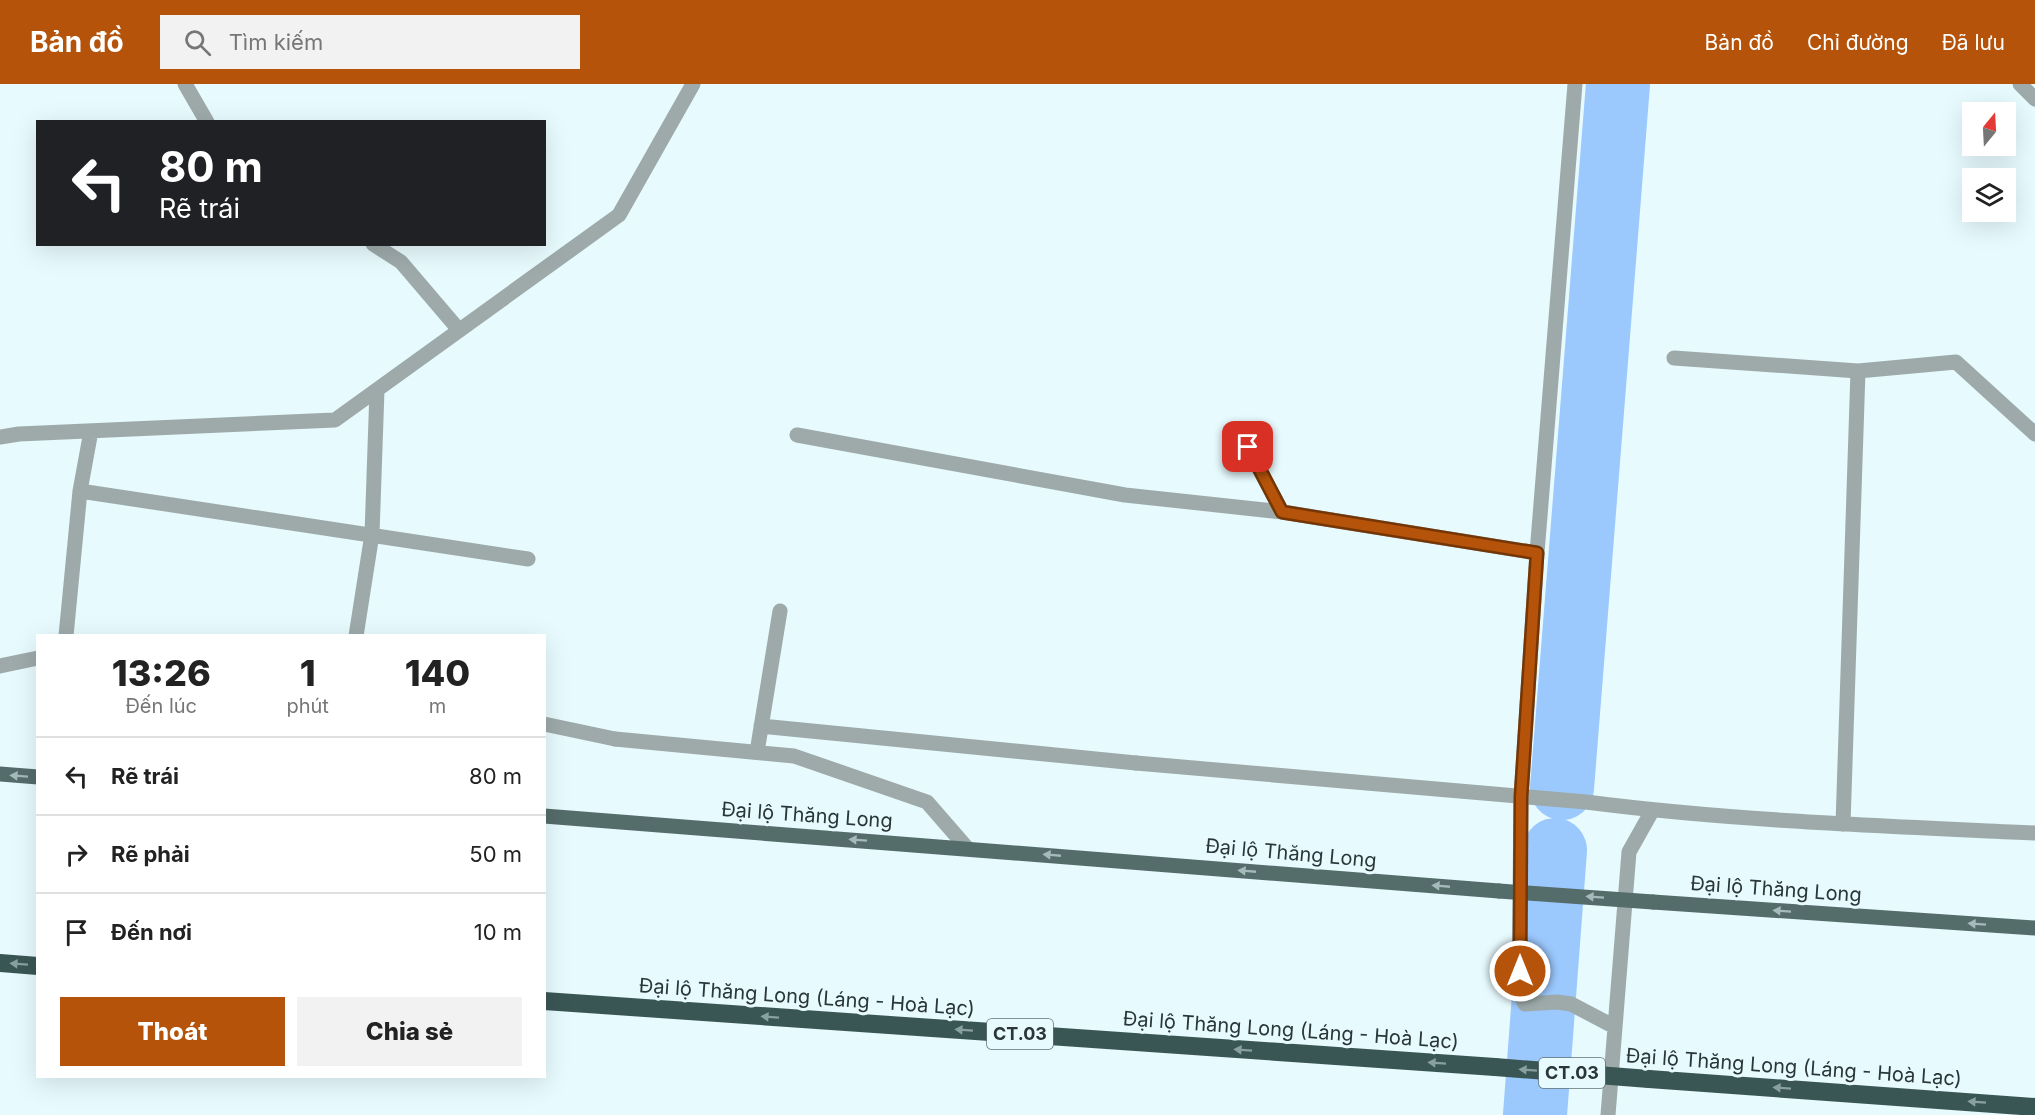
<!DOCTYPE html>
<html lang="vi">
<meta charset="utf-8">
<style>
body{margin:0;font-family:Inter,sans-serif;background:#f2f2f2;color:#222;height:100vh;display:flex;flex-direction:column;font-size:22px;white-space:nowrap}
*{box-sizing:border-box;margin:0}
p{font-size:20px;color:#767676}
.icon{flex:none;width:33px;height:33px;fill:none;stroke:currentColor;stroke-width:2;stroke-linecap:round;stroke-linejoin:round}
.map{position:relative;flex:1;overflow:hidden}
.panel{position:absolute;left:36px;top:550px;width:510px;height:444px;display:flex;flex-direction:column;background:#fff;border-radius:0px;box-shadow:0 6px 24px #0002}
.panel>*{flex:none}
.hud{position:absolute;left:36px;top:36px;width:510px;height:126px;border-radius:0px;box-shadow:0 6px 24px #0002;background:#202124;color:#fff;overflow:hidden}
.needle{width:39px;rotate:18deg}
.buttons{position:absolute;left:1962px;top:18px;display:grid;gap:12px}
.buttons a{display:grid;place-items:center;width:54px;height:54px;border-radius:0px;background:#fff;box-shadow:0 6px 24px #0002;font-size:30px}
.pin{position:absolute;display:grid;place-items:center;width:51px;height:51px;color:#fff;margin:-26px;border-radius:12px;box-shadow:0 3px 9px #0006}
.me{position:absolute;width:66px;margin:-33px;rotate:0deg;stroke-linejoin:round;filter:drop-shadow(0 0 4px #0008)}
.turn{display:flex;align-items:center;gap:21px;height:126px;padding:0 24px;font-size:27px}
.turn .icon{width:78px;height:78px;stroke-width:2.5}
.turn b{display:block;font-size:42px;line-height:51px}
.eta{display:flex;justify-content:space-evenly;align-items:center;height:102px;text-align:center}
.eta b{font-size:36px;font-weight:800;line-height:42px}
.cta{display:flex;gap:12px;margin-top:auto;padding:12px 24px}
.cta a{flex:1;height:69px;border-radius:0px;background:#b45309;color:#fff;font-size:24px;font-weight:800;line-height:69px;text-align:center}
.cta a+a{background:#f2f2f2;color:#222}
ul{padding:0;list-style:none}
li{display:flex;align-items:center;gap:18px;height:78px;padding:0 24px;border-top:2px solid #e0e0e0}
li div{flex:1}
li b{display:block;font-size:22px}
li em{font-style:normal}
header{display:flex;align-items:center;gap:36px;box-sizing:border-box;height:84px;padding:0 30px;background:#b45309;color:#fff}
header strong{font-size:28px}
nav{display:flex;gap:33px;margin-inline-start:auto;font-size:21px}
.search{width:420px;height:54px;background:#f2f2f2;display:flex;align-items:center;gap:15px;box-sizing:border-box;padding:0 21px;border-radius:0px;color:#767676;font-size:22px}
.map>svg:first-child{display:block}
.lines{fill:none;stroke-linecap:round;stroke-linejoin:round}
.river{stroke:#9bc8fd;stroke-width:64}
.service{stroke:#9daaa9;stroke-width:15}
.minor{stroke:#9daaa9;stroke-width:15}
.primary{stroke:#546c6a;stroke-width:15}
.motorway{stroke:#3a5654;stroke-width:18}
.primary-bridge{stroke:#546c6a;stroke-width:15}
.motorway-bridge{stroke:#3a5654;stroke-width:18}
.oneway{fill:#a5babb}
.oneway2{fill:#88a0a0}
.route-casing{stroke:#753606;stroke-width:15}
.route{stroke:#b45309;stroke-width:10}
.labels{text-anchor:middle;stroke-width:6;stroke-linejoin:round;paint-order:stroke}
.shield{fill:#e7fafe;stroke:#637174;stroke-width:1.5}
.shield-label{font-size:18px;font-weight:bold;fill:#2a3639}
.street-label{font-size:20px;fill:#2a3639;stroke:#e7fafe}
</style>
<header>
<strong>Bản đồ</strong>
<div class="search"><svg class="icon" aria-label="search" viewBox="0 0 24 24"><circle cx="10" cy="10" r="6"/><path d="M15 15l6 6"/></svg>Tìm kiếm</div>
<nav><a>Bản đồ</a><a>Chỉ đường</a><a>Đã lưu</a></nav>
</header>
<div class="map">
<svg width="2035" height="1031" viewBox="0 0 2035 1031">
<rect width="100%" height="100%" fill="#e7fafe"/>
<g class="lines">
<path class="river" d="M1562,704L1618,0
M1535,1031L1555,766"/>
<path class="service" d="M1674,274L1858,287L1956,278L2035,350
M797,351L1125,411L1282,428
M1248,363L1282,428L1537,469
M761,642L1136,679
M615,655L794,672L927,718L967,764
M757,668L780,527
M1843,740L1858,287"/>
<path class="minor" d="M185,0L207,38
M1575,0L1537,469L1521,713L1519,909L1525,920L1557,918L1571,920L1615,943
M2020,0L2035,15
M373,160L401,178L459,246
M0,353L19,350L335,336L619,131L693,0
M80,407L528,475
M66,552L80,407L91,347
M356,552L372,450L377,306
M0,582L38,574
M544,640L615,655
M1136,679L1586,718C1734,737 1885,742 2035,749
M1608,1031L1629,768L1652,727"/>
<path class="primary" d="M0,690L38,693
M544,732L1499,807
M1653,818L2035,844"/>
<path class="motorway" d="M0,879L38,882
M544,917L1495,983
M1649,995L2035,1023"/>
<path class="primary-bridge" d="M1499,807L1653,818"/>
<path class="motorway-bridge" d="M1495,983L1649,995"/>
</g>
<defs><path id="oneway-solid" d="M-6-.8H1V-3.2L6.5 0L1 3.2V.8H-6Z" transform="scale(1.5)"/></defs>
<g class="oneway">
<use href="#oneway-solid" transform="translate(19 692) rotate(-176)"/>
<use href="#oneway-solid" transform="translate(858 756) rotate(-176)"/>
<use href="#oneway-solid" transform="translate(1052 771) rotate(-175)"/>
<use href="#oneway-solid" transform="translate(1247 787) rotate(-175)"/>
<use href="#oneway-solid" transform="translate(1441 802) rotate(-175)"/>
<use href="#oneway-solid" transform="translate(1595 813) rotate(-176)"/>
<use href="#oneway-solid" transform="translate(1782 827) rotate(-176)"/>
<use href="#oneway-solid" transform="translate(1977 840) rotate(-176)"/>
</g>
<g class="oneway2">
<use href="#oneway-solid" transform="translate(19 880) rotate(-176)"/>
<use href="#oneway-solid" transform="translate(770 933) rotate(-176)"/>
<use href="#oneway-solid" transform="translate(964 946) rotate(-176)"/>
<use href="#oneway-solid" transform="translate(1243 966) rotate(-176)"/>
<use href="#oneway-solid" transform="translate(1437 979) rotate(-176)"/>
<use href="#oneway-solid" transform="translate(1528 986) rotate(-176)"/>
<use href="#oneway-solid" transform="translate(1782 1004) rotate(-176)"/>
<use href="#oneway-solid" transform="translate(1977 1018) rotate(-176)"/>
</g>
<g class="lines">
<defs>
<path id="route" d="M1248,363L1282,428L1537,469L1521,713L1520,887"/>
</defs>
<use href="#route" class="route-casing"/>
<use href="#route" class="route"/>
</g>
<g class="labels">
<g class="shield">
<rect x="987" y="935" width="66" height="30" rx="4.5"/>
<rect x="1539" y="974" width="66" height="30" rx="4.5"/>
</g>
<g class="shield-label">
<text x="1020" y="956">CT.03</text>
<text x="1572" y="995">CT.03</text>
</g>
<g class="street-label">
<text transform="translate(807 731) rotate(4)" y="7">Đại lộ Thăng Long</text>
<text transform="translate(1291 769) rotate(5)" y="7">Đại lộ Thăng Long</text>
<text transform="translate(1776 805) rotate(4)" y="7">Đại lộ Thăng Long</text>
<text transform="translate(807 913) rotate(4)" y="7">Đại lộ Thăng Long (Láng - Hoà Lạc)</text>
<text transform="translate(1291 946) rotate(4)" y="7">Đại lộ Thăng Long (Láng - Hoà Lạc)</text>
<text transform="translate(1794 983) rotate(4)" y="7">Đại lộ Thăng Long (Láng - Hoà Lạc)</text>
</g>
</g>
</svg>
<div class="buttons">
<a><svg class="needle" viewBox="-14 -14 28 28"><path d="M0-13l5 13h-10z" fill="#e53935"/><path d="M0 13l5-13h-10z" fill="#767676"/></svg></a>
<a><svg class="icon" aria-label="layers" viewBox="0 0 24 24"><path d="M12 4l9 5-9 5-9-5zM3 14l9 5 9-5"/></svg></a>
</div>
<div class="pin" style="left:1248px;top:363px;background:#d93025"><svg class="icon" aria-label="arrive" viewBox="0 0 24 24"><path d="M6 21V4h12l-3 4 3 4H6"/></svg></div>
<svg class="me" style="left:1520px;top:887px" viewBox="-20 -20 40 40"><circle r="17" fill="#b45309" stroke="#fff" stroke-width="3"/><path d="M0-11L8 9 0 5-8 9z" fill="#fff"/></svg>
<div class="hud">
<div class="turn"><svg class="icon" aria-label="left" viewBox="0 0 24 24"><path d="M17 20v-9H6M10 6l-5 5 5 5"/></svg><div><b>80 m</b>Rẽ trái</div></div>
</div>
<section class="panel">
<div class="eta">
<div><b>13:26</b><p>Đến lúc</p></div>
<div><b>1</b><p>phút</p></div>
<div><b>140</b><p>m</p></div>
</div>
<ul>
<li><svg class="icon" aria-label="left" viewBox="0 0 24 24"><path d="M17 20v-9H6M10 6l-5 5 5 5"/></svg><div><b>Rẽ trái</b></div><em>80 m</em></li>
<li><svg class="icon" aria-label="right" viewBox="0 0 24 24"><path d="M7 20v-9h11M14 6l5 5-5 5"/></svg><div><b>Rẽ phải</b></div><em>50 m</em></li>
<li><svg class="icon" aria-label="arrive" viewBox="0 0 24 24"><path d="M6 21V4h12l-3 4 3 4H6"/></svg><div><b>Đến nơi</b></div><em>10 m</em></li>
</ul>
<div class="cta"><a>Thoát</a><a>Chia sẻ</a></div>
</section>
</div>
